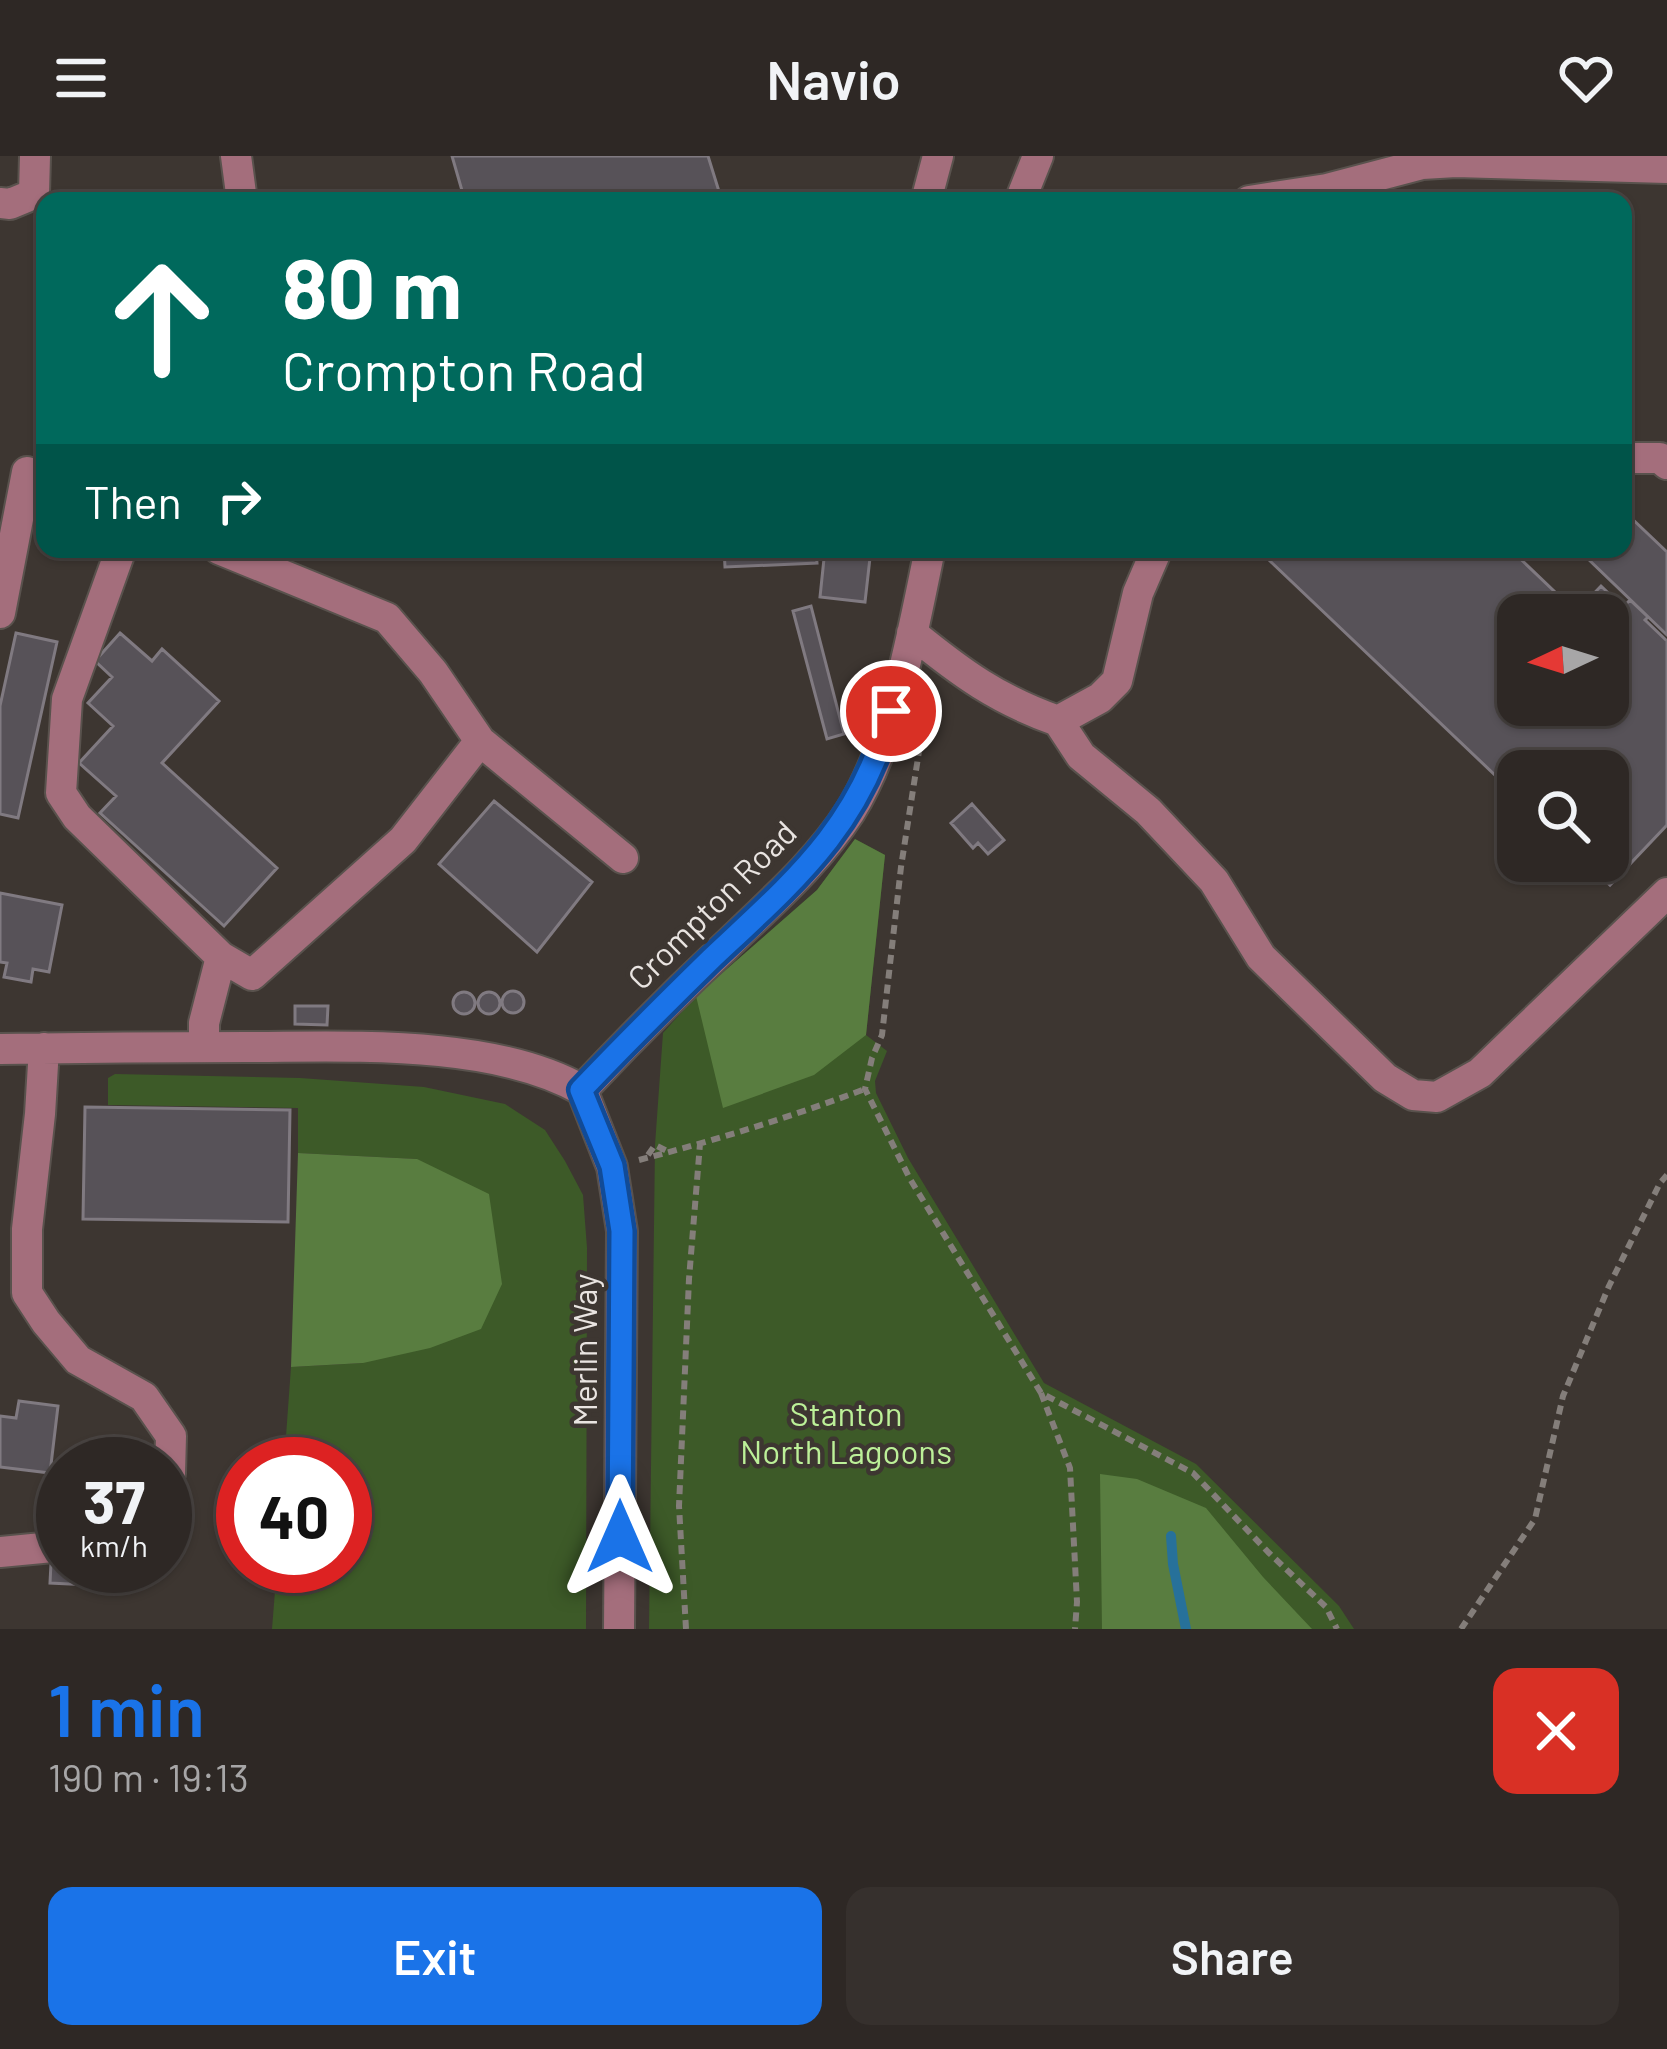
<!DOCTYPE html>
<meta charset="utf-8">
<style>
body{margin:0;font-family:Barlow,sans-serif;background:#36302d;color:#f1f3f6;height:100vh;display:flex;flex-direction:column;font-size:45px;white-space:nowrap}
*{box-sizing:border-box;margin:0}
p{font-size:39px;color:#a7a6a7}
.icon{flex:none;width:66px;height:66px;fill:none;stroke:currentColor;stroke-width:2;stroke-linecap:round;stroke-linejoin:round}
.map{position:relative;height:1473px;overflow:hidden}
.side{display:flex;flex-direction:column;background:#2e2825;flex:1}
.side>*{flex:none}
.guide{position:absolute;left:36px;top:36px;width:1596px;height:366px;border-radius:24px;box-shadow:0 3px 9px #0004,0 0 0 3px #494442;background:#00695c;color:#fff;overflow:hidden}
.needle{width:78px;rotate:266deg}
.tools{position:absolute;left:1497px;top:438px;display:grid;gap:24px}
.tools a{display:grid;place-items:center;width:132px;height:132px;border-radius:24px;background:#2e2825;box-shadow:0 3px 9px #0004,0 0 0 3px #494442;font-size:60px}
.speed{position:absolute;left:36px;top:1281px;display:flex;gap:24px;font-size:60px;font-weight:700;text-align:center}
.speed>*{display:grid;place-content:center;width:156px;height:156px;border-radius:50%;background:#2e2825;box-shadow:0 3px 9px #0004,0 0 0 3px #494442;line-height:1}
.speed small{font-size:30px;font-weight:400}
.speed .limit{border:18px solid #d22;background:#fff;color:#111}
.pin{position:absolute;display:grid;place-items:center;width:102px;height:102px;color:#fff;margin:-51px;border:6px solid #fff;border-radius:50%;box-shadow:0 3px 12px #0007}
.me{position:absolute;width:132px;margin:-66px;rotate:0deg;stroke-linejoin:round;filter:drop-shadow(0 0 9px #0008)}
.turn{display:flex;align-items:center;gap:42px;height:252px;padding:0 48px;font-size:54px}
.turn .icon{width:156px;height:156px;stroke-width:2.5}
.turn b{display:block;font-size:84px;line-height:102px}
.then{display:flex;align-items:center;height:114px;padding:0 48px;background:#0003;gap:24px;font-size:45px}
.round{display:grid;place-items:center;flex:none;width:126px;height:126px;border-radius:24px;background:#36302d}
.summary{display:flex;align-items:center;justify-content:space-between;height:204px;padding:0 48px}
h1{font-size:72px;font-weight:600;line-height:90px;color:#1a73e8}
.button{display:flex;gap:24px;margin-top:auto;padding:24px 48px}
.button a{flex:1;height:138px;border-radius:24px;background:#1a73e8;color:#fff;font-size:48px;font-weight:600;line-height:138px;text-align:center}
.button a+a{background:#36302d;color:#f1f3f6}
header{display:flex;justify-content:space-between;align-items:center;height:156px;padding:0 48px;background:#2e2825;font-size:54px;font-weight:600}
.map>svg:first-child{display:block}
.green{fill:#3d5a28}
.forest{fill:#597d40}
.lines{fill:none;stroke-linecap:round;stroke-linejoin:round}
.stream{stroke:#27719a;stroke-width:10}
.building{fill:#575258;stroke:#807a81;stroke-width:3;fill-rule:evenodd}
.minor-casing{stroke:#59524d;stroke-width:34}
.path{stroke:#847e7a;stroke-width:6;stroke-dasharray:9 6;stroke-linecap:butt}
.minor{stroke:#a46e7c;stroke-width:30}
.route-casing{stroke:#114b97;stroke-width:30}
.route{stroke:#1a73e8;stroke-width:21}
.labels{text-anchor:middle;stroke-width:9;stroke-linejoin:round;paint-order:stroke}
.street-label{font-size:33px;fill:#e9e4e1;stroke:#3d3631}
.park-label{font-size:33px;fill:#bcf098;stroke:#3d3631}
</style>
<header><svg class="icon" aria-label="menu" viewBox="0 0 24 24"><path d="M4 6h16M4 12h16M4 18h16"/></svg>Navio<svg class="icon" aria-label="heart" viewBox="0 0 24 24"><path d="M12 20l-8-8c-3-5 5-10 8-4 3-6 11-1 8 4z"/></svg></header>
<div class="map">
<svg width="1667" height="1473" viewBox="0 0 1667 1473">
<rect width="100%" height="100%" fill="#3d3631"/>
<path class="green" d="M855,683L885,699L866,879L887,895L875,925L876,937L908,1002L1044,1227L1196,1308L1339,1450L1354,1473H649L655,989L663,877L696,840L817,734Z
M115,918L300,922L424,931L505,948L545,974L565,1005L583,1039L587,1092L586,1473H272L277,1410H345V1308H284L291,1211L363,1207L417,1003L298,997V952L108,949V922Z"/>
<path class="forest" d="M855,683L885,699L866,879L814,919L723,952L696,840L817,734Z
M298,997L417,1003L489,1038L502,1128L481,1173L430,1192L363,1207L291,1211Z
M1100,1318L1137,1323L1206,1352L1263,1421L1312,1473H1102Z"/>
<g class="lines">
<path class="stream" d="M1171,1380L1173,1408L1186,1473"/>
</g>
<path class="building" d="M452,0H708L722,45H465Z
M1626,357L1667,396V479L1585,400L1592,393H1623V360Z
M724,393H816L817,407L725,411Z
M825,393H871L865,446L820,441Z
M1281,393H1510L1576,456L1601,430L1623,451L1630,444L1648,461L1645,464L1667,485V669L1610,729L1585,705H1608V615H1518V641L1270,405ZM1518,459H1608V549H1518Z
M811,450L844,578L827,583L793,455Z
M16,477L57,486L18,662L0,658V550Z
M120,477L152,505L162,493L219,545L162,607L277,712L224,770L100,657L116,640L79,607L113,570L88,547L112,521L95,505Z
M494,645L592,726L537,796L439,708Z
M972,648L1004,684L988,698L978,687L973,692L951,667Z
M0,737L62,749L49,816L33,813L31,826L4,821L7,807L0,806Z
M502 846a11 11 0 1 1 22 0a11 11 0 1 1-22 0Z
M478 847a11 11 0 1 1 22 0a11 11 0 1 1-22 0Z
M453 847a11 11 0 1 1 22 0a11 11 0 1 1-22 0Z
M295,850H328L327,869L295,868Z
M85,951L290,954L288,1066L83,1063Z
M19,1245L58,1250L50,1317L0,1311V1260L16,1262Z
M51,1407H63V1410H90L89,1429L50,1427Z"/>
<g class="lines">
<defs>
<path id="minor" d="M236,0L242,45
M926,45L938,0
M1020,45L1038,0
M1249,45L1327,33L1422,8L1456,6L1667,12
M0,47L10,48L34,38L35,0
M1623,302H1660L1667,308
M121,393L67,543L61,637L77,661L221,801L252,819L403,684L480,585L433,516L387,462L219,393
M0,457L27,316
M912,477C961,517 998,544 1058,565L1100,542L1117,525L1138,437L1157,393
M1058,565L1081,600L1148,655L1214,725L1261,801L1385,922L1413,939L1437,941L1480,917L1667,737
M480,585L623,702
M204,891V867L221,801
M44,892L40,958L27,1073V1137L46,1166L78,1204L144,1241L171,1280L170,1317L165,1329
M0,893C83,892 165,891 248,891C348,891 493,883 582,934L612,1011L622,1075L619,1473
M582,934C628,885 676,837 725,791C769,748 816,708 850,656C894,586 913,474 930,393
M0,1396L63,1390"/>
</defs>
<use href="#minor" class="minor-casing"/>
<path class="path" d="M922,576L901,711L882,879L872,902L865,933L910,1023L1041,1237L1193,1317L1268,1396L1326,1451L1337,1473
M648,999L655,989L669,996
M639,1004C716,984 791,961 865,933
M1041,1237L1070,1312L1077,1446L1075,1473
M686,1473L679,1350L689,1123L700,988
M1461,1473L1535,1363L1563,1240L1609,1130L1660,1027L1667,1019"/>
<use href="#minor" class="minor"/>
</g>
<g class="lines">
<defs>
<path id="route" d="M620,1381L622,1075L612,1010L581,934C624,889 667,846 711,803C794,725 861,670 891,555"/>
</defs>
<use href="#route" class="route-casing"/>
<use href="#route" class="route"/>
</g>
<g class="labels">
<g class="street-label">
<text transform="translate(712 749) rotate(-45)" y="12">Crompton Road</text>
<text transform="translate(585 1194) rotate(-90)" y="12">Merlin Way</text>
</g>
<g class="park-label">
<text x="846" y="1270">Stanton<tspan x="846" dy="38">North Lagoons</tspan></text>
</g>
</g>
</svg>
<div class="tools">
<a><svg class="needle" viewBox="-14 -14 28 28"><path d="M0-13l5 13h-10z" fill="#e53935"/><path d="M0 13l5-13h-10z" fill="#a7a6a7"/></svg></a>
<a><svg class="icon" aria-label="search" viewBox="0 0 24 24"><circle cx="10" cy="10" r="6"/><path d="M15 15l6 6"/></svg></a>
</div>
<div class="speed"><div>37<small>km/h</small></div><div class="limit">40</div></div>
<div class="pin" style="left:891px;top:555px;background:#d93025"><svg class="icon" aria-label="arrive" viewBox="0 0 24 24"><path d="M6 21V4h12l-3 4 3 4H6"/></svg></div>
<svg class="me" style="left:620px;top:1381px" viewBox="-20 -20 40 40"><path d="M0-17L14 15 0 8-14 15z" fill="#1a73e8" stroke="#fff" stroke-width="4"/></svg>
<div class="guide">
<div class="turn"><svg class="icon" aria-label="ahead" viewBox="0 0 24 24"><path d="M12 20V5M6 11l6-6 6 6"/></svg><div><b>80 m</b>Crompton Road</div></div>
<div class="then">Then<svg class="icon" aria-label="right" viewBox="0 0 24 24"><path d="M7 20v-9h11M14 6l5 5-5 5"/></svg></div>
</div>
</div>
<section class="side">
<div class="summary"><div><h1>1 min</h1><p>190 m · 19:13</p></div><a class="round" style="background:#d93025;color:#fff"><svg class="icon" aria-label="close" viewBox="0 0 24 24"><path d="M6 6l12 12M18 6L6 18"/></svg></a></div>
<div class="button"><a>Exit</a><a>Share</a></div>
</section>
